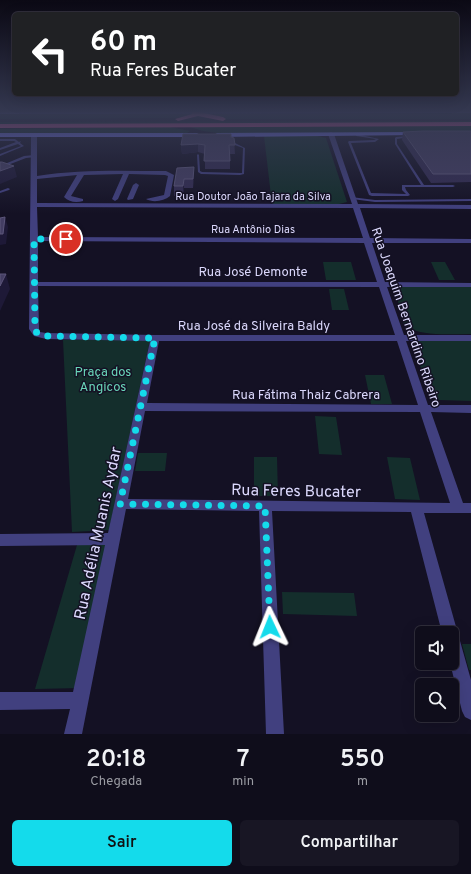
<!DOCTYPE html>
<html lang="pt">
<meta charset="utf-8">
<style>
body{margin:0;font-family:Overpass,sans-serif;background:#181624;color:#f1f3f6;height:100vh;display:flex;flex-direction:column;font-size:15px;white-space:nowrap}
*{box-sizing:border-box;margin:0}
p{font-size:13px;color:#9b9ca3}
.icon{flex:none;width:22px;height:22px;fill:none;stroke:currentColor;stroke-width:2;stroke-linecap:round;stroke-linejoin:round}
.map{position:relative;height:734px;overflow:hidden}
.panel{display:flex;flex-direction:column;background:#0f0d1b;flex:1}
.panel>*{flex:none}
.guide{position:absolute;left:12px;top:12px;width:447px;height:84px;border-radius:6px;box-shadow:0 4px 16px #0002,0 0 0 1px #2f2d3a;background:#202124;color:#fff;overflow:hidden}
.fabs{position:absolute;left:415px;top:626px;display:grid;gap:8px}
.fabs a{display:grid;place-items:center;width:44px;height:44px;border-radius:6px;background:#0f0d1b;box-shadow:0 4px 16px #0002,0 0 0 1px #2f2d3a;font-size:20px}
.pin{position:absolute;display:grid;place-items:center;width:34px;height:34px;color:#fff;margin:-17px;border:2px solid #fff;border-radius:50%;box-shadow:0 1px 4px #0007}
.me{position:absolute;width:44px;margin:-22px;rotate:358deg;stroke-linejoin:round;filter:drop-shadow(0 0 3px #0008)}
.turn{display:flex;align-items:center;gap:14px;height:84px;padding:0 12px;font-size:18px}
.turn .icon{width:52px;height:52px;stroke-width:2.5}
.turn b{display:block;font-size:28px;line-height:34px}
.eta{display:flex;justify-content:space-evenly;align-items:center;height:68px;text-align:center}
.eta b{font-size:24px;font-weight:600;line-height:28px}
.primary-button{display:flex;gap:8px;margin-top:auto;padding:8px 12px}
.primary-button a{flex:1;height:46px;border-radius:6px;background:#14dbeb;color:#111;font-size:16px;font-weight:600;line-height:46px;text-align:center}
.primary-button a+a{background:#181624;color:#f1f3f6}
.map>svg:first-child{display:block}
.green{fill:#142e2c}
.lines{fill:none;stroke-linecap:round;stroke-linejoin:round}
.lane{fill:#41407f;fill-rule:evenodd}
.street{fill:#41407f;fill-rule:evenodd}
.secondary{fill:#7777f4;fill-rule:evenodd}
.highway{fill:#f15da8;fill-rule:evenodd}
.wall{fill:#322b51}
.shaded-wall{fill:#1e1937}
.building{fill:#443e63;stroke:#5c567b}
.route{stroke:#14dbeb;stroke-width:7;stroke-dasharray:0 12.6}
.labels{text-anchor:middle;stroke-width:3;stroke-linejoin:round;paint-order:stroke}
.far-street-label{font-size:11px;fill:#dbd8fc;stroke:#141124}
.street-label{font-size:13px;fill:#dbd8fc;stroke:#141124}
.park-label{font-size:13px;fill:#69d6b8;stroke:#141124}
.near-street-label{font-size:16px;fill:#dbd8fc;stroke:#141124}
</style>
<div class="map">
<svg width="471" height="734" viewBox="0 0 471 734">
<rect width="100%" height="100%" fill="#141124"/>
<path class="green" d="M471,113V119H225L210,115L222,114Z
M0,114H189L192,115L176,118L0,119Z
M471,121V123L0,124V122Z
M471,126V133H217L203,131L190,127Z
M170,127L190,131L187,133L0,134V129Z
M264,136H318L326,138L347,202L339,204H272Z
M323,262H351L356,280H326Z
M431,262H445L455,280H439Z
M471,286V334C449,334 424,337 404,326L396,293V287Z
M329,289H344L349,310H332Z
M63,340H150L109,530L72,532Z
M425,340L471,341V401L439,400L432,395L413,348L414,342Z
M365,375H384L392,404H371Z
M315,416L336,417L342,455L319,454Z
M138,453H167L165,471H135Z
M254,457H277L278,496H254Z
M387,457L410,458L420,500L395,499Z
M77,545H109L80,688L35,689Z
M282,592L354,593L357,616L283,614Z
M462,644H471V670H469Z"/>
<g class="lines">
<path class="lane" d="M357,134L379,139L375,142L351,143L371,193L406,194L402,190V185H421L395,144V138L396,137L408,136L409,137L397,139V144L424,185H453L455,186L453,187H405L406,190L410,195L408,196H372L369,195L348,142L349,141L374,140L376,139L356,136Z
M0,139H15L19,142L21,141L20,143L24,146L0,156V154L21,146L18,144L0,150V148L16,142L14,141H0Z
M233,142L245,148L244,174L240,175L201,174L198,172L197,155L198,154L199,155L200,171L202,172L242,173L243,148L232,144V143Z
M34,155H35V157L26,158L0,168V166L24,156Z
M8,188L10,189L9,190L0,193V191Z
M351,197L375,200L471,199V201L375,202L352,199H351Z"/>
<path class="street" d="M331,132L334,134L358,204L471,205V209L360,208L370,238L471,239V243H372L385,282L471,283V287H387L404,335H471V341H406L428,405H471V413L431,412L463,503H471V513H424L471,680V720L465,717L462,711L450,663H452V633H442L411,512L272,511L284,734H266L259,511L126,509L82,734H64L70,709L0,710V692H73L105,545L0,546V534L108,533L150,341L46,339L34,336L29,329L31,135L34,133L37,135V176C80,169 123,171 166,171L174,175L170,196C164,201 153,203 146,199L164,195L168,176L165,175L129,174L118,199L115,201L112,199L123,174L84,175L71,196L83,199V201C76,203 69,202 64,197L77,175L37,179V203L352,204L328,134ZM37,207L353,208L363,238L38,237ZM38,241L364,243L377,282H38ZM38,286L379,287L395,335H155L46,333L40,332L39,329ZM159,341H397L418,405L147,403ZM145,411L420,412L450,503L128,499Z
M136,183L139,185L133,199L128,200L127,199L133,185Z"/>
<path class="secondary" d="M471,111V113L0,114V112Z
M417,132L420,134L419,135L217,137L214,135L217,133Z
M0,133H197L200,135L197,137H0Z"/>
<path class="highway" d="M194,111L223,117L226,119L223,121L198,116L178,121L175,119L192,114V112Z
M471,122V126L0,128V124Z"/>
</g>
<path class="wall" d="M471,131V182L431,183L402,140L403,132Z
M231,137L234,138L235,154H230V169H205V154L198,152L182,154L181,145Z
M194,167V176L193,188H184L183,195L174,196V186Z"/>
<path class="shaded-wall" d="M198,144V152L182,154L181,145Z
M14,166L17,177L0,184V171Z
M194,167V176L193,188V179Z
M184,179V188L183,195V186Z
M5,217L8,227L6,244L0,245V234Z
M6,274L10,289L0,311V286Z"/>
<path class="building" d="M423,131H471V174H433L403,132Z
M183,134H231V137L234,138L235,145H229L230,161H204L205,145L198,144L181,145Z
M0,162H2L14,166L0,171Z
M194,167L193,179H184L183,186H174L177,168Z
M5,217L3,234H0V218Z
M0,274H6L0,286Z"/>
<linearGradient id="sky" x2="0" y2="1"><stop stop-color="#0b0914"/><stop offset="0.52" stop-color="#343850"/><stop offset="1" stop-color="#343850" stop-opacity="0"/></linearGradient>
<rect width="471" height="214" fill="url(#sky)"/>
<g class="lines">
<path class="route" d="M66,239H34L35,331L41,336H46L155,338L120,504L265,506L270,627"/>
</g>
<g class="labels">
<g class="far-street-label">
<text x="253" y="200">Rua Doutor João Tajara da Silva</text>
<text x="253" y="233">Rua Antônio Dias</text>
</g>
<g class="street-label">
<text x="253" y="276">Rua José Demonte</text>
<text transform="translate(407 317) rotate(71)" y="5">Rua Joaquim Bernardino Ribeiro</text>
<text x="254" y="330">Rua José da Silveira Baldy</text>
<text x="306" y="399">Rua Fátima Thaiz Cabrera</text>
</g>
<g class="park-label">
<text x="103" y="376">Praça dos<tspan x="103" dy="15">Angicos</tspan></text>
</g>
<g class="near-street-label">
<text transform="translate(296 490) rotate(1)" y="6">Rua Feres Bucater</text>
<text transform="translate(97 533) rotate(-78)" y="6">Rua Adélia Muanis Aydar</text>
</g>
</g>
</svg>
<div class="fabs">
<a><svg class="icon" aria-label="sound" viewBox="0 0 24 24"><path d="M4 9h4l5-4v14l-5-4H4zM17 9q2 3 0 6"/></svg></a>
<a><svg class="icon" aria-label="search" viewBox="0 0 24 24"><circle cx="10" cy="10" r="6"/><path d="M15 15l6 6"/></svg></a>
</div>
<div class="pin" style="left:66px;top:239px;background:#d93025"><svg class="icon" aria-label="arrive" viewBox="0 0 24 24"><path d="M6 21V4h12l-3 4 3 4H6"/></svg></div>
<svg class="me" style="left:270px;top:627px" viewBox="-20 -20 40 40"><path d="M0-17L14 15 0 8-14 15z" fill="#14dbeb" stroke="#fff" stroke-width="4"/></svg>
<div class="guide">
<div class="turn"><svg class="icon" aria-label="left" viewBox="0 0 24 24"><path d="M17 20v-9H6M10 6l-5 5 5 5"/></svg><div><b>60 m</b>Rua Feres Bucater</div></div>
</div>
</div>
<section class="panel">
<div class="eta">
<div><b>20:18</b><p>Chegada</p></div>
<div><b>7</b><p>min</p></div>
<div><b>550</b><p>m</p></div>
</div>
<div class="primary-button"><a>Sair</a><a>Compartilhar</a></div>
</section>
